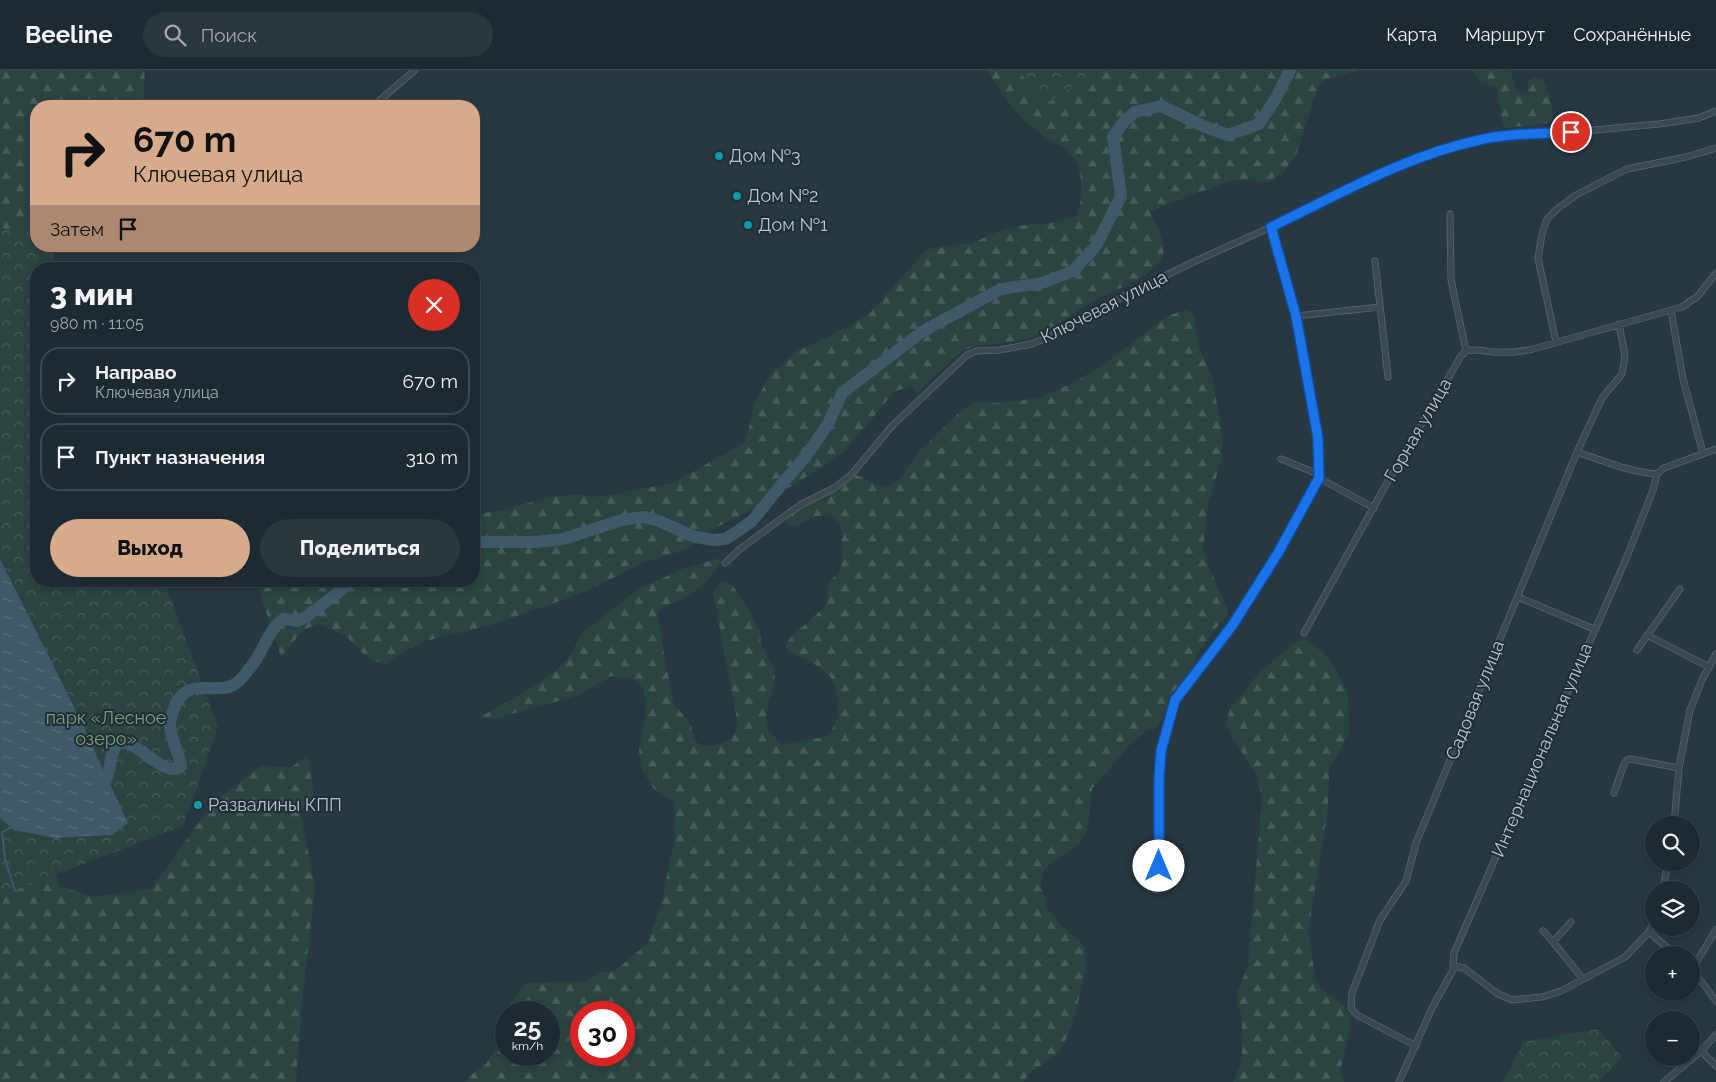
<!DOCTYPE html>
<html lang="ru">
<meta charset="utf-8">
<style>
body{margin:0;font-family:Raleway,sans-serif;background:#2b363d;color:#f1f3f6;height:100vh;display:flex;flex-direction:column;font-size:19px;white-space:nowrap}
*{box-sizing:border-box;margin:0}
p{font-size:16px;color:#a1a7ab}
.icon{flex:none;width:28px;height:28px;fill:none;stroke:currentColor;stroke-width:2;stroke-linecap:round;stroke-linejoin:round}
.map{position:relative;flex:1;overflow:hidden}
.panel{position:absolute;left:30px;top:192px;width:450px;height:325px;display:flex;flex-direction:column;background:#1e2a31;border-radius:20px;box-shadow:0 2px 8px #0003,0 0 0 1px #3c464d}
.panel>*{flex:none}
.guide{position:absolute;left:30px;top:30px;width:450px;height:152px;border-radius:20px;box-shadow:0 2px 8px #0003,0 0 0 1px #3c464d;background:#d6ab8b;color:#111;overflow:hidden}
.fabs{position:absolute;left:1645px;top:746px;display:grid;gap:10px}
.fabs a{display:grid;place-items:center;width:55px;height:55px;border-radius:50%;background:#1e2a31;box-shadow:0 2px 8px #0003,0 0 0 1px #3c464d;font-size:25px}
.speed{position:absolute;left:495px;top:931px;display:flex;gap:10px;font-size:25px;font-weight:700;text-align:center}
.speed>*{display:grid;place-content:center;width:65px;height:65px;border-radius:50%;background:#1e2a31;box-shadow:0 2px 8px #0003,0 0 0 1px #3c464d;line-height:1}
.speed small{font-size:12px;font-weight:400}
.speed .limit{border:8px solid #d22;background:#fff;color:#111}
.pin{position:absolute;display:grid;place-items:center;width:42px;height:42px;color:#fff;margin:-21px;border:2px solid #fff;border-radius:50%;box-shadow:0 1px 5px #0007}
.me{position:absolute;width:55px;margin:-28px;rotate:0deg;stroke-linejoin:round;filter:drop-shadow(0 0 4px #0008)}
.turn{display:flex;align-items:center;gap:18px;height:105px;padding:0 20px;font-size:22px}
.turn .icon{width:65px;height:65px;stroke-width:2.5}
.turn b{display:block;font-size:35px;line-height:42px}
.then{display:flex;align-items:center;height:48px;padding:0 20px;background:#0003;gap:10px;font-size:19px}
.round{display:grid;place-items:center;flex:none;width:52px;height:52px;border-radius:26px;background:#2b363d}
.headline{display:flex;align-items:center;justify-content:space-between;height:85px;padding:0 20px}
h1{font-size:30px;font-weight:800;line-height:38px}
.action{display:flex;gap:10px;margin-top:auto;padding:10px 20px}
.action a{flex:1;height:58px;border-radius:30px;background:#d6ab8b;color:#111;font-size:20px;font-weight:800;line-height:58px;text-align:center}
.action a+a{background:#2b363d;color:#f1f3f6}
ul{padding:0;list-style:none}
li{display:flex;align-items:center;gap:15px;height:68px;margin:0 10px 8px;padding:0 10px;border:2px solid #3c464d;border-radius:20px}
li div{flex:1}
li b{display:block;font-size:19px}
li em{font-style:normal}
header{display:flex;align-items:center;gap:30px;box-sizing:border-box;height:70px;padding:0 25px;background:#1e2a31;border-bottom:1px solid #3c464d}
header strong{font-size:24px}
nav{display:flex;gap:28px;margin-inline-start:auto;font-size:18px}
.search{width:350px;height:45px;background:#2b363d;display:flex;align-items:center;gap:12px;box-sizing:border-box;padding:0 18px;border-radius:28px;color:#a1a7ab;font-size:19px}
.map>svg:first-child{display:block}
.forest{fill:url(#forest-firs);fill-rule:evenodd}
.park{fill:url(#park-crowns)}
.water{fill:url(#water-ripples)}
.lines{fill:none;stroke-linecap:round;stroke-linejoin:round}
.stream{stroke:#3f5969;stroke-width:2}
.river{stroke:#3f5969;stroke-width:12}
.minor-casing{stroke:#5a666e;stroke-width:7}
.minor{stroke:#3c4951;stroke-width:5.5}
.route-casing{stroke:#114b97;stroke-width:12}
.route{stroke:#1a73e8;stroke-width:9}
.culture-dot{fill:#0f9aa8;stroke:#212e36;stroke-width:2}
.labels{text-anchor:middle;stroke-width:4;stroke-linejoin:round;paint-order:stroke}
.poi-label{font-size:18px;fill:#b9c3cb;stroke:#212e36;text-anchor:start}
.street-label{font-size:18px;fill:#b9c3cb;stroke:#212e36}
.park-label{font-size:18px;fill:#799f7a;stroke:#212e36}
</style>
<header>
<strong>Beeline</strong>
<div class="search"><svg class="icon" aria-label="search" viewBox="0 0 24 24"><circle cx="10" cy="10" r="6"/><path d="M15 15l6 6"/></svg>Поиск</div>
<nav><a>Карта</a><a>Маршрут</a><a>Сохранённые</a></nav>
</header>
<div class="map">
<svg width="1716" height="1012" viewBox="0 0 1716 1012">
<defs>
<pattern id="forest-firs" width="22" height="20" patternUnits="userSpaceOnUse" patternTransform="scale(1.25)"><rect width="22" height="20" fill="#2b4441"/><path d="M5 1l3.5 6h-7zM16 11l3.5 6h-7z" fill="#485d5b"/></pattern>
<pattern id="park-crowns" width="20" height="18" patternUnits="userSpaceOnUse" patternTransform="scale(1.25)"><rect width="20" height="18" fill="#2b4441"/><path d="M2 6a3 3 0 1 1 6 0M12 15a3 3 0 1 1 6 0" fill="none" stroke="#485d5b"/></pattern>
<pattern id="water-ripples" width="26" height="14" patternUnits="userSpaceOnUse" patternTransform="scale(1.25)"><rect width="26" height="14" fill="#3f5969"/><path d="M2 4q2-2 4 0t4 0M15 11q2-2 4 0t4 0" fill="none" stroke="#596f7d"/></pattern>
</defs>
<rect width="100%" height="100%" fill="#283841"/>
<path class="forest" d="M0,0H145L143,36H36V173L0,170Z
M987,0H1360L1326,9L1318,16L1296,85L1282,104L1268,112L1235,109L1150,141C1155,154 1166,169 1163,184C1161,191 1155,198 1149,202C1130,215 1108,223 1088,234C1070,245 1053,259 1032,267C1010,275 984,272 965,280C956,284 926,314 917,323L912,316L895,321L844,382L797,413L757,437L713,459L687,479L645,492L582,523L491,555L425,571L402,583L385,594L369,589L345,565L318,554L303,560L281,587L256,511H474V444L499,441L551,427L581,424L591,427L604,426L673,413L744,373L748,363L752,343L758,326L772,303L795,282L831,266L869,244L926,180L942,176L972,173L1004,159L1025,155L1046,154L1077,146C1084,127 1084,95 1068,81C1062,75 1052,72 1045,67C1037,62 1028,54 1021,47C1008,33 996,17 987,0Z
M1471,0H1511L1515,20L1517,22L1528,21V12L1531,8H1542L1550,26L1553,50L1549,53L1506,58L1503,55L1497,17L1494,15L1481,13Z
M1185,240L1190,241L1195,247L1197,272L1212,307L1221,357L1222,376V387L1208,435L1203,480L1209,497L1228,540L1226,547L1214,560L1195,587V593L1191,600L1170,626L1164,646L1156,658L1146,661L1133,671L1092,719L1090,741L1086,763L1079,773L1061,787L1050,794L1043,802L1041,814L1047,839L1066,860L1085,877L1086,900L1072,956L1059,983L1030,1002L1024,1012H466C470,1002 482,1000 488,991C499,977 499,956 507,940C512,929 520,921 528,913L586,911L603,902L615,901L648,873L662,831L675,766V732L654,719L643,702L639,681L646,646L644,619L632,608L611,606L579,625L494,649L480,647L543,611L567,590L583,562L637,520L682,499L715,489L722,490C712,510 696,522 676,532C667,536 663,534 657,544L674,636C681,642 688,649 692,658C693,661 693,666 695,670C703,682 722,673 732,669L738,655L713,522L721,511C725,511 728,511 731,514C738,521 755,550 759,560C761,565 760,572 763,578C766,586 773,594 774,602C778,622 756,645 772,664C775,668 779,672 783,673C790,675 799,671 806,670C814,668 824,669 830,662C841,651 839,620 831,608C822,595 804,589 790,583L786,579V574C796,558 816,549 826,533C829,528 827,520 829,514C831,508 838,505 840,499C842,494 843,459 840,454C838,451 835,449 831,447C810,439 800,464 785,452C790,440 822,428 834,421C843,416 849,411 855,404L879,416L888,415L898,411L919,381L964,338L978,332L1001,333L1038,328L1075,312L1108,291L1168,246ZM506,942H549V985H506ZM581,942H624V985H581Z
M1307,570L1329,588L1348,622L1349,663L1329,700L1328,739L1308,862L1316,911L1321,919L1344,936L1350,948V954L1340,1005L1344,1012H1233L1242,990V947L1237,932L1238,920L1248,895L1262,729L1257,706L1233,669L1226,655L1230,638L1259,603L1297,571Z
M308,686L315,730L300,740L315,817L302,932L296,1012H0V779L53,796L60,816L93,827L151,819L213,733L261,696L291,697Z"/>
<path class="park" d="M1019,0H1102L1043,35Z
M0,158L36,163V176H53L54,199H36V511H164L218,657L183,756L0,826Z
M1598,959L1622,987L1599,1012H1503L1524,972Z"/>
<path class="water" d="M0,489L73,635L128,753L112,765L55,768L14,760L0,748Z"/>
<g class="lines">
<path class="stream" d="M12,757L2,762L5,789L15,821"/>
<path class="river" d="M474,472H536L563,469L622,450L644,447L659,451L695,467L714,470L725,469L735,463L752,451L782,414L806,386L828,354L842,323L923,261L1001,219L1042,213L1073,201L1096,176L1121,126L1113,66L1125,51L1135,42L1161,36L1203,56L1228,65L1259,54L1276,28L1290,0
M95,720C116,711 105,687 118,673C122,673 126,673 129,674C144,679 167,708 181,696C179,682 171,670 170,656C169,651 172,646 173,641C186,600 220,631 240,610C247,602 255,593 260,583C267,570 272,557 284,549L297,551L306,547L353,511"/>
<defs>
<path id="minor" d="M373,36L415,0
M1450,144L1451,210L1466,281
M1375,191L1388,307
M1671,240L1683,309L1703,383
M1296,246L1380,237
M1556,272L1538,188L1542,164L1547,149L1557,139L1576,125L1627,99L1686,87L1716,78
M1466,281C1476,278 1486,282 1495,282C1508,283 1520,282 1533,279L1682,237L1698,226L1716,203
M1577,382C1604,391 1629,402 1657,404
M1281,389L1318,404
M1319,408L1374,438
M725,493L740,479L789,443L802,434L834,418L851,405L892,356L967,285L977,281L1000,280L1031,274L1047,268L1122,227L1189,194L1271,157L1416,89L1443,79L1477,70L1507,65L1584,61L1659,54L1699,48L1716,41
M1518,527L1594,559
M1304,563L1383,420L1461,286L1466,281
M1647,565L1709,597
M1637,580L1680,519
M1614,723L1624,694L1627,690L1631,689L1679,698
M1674,755L1679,698L1690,640L1702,610L1716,584
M1155,820L1159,796V709L1161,681L1175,630L1232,556L1278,483L1319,408L1318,368L1296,246L1271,157
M1663,820L1668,792
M1571,852L1553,872L1583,909
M1543,861L1553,872
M1649,862L1676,885
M1453,896L1464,898L1498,924L1512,930L1542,927L1561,921L1625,887L1649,862L1654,851
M1691,898L1716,931
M1692,899L1716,860
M1416,976L1357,945L1351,938L1352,923L1380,850L1406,811L1416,773L1577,382L1602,328L1622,304L1625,286L1619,254
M1701,981L1716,996
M1399,1012L1432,938L1453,900L1454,883L1626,489L1653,420L1657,404L1664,398L1716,379
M1664,1012L1701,981L1716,965"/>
</defs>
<use href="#minor" class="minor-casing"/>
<use href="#minor" class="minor"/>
</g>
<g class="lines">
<defs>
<path id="route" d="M1159,796V709L1161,681L1175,630L1232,556L1278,483L1319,408L1318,368L1296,246L1271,157C1338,125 1405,86 1479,70C1509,63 1540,64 1571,62"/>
</defs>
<use href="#route" class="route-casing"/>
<use href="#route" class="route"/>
</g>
<g class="culture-dot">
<circle cx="719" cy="86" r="5"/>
<circle cx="737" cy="126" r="5"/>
<circle cx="748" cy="155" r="5"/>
<circle cx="198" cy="735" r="5"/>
</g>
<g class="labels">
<g class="poi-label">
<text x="729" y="92">Дом №3</text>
<text x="747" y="132">Дом №2</text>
<text x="758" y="161">Дом №1</text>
<text x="208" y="741">Развалины КПП</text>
</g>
<g class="street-label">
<text transform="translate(1104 237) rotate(-27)" y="6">Ключевая улица</text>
<text transform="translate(1418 360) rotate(-60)" y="6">Горная улица</text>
<text transform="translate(1475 630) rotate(-68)" y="6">Садовая улица</text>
<text transform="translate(1542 680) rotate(-67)" y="6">Интернациональная улица</text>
</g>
<g class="park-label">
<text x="106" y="654">парк «Лесное<tspan x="106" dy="21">озеро»</tspan></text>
</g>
</g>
</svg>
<div class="fabs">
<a><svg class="icon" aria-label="search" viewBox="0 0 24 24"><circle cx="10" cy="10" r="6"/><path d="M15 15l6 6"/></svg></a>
<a><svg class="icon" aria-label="layers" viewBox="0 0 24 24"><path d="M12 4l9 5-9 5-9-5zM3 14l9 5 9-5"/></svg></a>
<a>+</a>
<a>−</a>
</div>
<div class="speed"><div>25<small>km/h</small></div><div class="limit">30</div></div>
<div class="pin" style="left:1571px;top:62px;background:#d93025"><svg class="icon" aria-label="arrive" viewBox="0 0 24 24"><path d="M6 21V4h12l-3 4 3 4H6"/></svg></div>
<svg class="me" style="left:1159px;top:796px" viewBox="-20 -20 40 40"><circle r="19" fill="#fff"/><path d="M0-13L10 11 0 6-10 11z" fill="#1a73e8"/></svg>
<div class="guide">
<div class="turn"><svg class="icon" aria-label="right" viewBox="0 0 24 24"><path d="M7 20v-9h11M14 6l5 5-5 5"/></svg><div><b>670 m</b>Ключевая улица</div></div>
<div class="then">Затем<svg class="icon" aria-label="arrive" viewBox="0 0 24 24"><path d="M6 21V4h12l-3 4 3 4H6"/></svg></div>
</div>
<section class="panel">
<div class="headline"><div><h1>3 мин</h1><p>980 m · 11:05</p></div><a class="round" style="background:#d93025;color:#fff"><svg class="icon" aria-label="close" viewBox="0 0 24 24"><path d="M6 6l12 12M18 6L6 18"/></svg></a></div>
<ul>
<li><svg class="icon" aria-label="right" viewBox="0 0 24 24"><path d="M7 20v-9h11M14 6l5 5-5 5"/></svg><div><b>Направо</b><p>Ключевая улица</p></div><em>670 m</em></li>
<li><svg class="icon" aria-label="arrive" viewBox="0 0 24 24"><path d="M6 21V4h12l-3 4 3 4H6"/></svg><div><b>Пункт назначения</b></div><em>310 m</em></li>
</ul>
<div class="action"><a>Выход</a><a>Поделиться</a></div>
</section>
</div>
